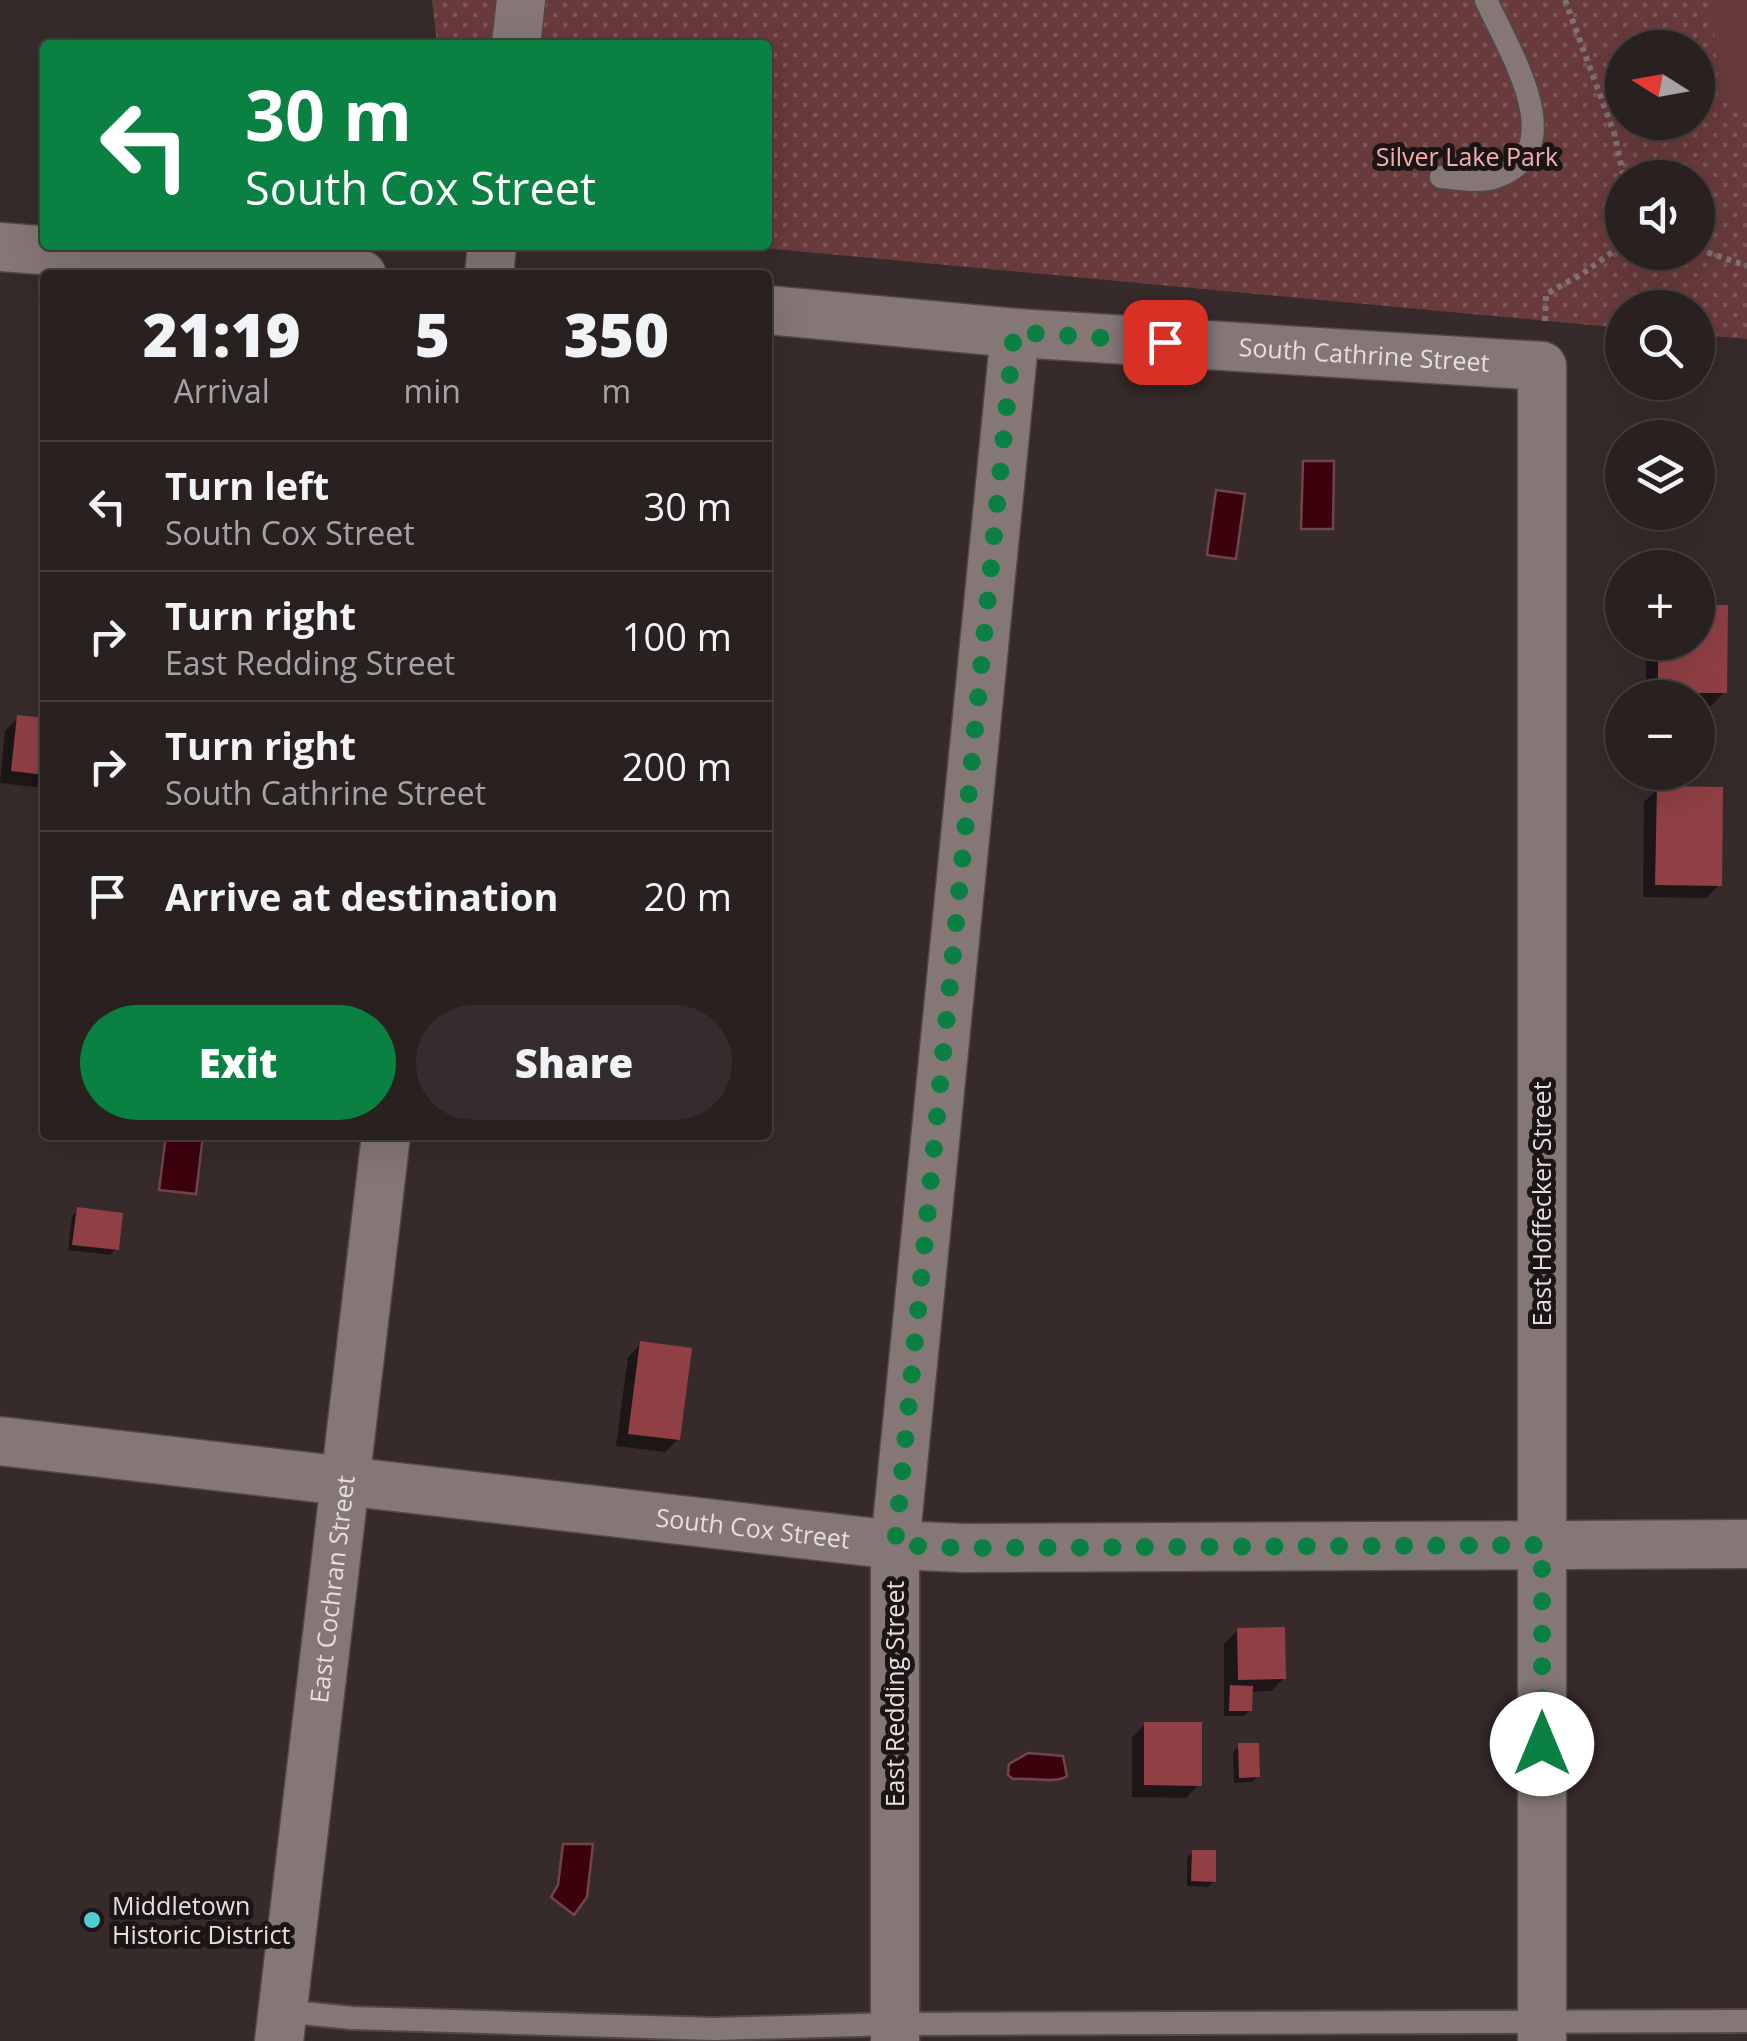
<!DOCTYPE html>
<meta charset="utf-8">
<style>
body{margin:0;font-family:"Open Sans",sans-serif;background:#352d2d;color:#f1f3f6;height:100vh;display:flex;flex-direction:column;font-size:38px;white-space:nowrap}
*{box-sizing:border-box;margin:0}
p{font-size:32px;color:#a5a3a5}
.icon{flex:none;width:55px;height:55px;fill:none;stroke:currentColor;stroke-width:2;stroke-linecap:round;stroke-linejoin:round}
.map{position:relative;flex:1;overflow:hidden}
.panel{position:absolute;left:40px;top:270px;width:732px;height:870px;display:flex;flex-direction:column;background:#292020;border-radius:10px;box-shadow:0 10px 40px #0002,0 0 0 2px #453e3e}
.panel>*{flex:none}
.guide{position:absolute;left:40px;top:40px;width:732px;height:210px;border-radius:10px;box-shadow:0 10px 40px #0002,0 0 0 2px #453e3e;background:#0b8043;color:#fff;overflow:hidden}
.needle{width:65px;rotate:281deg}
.controls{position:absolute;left:1605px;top:30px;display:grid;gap:20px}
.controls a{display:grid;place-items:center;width:110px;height:110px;border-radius:50%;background:#292020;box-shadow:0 10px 40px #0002,0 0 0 2px #453e3e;font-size:50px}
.pin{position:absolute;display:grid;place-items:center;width:85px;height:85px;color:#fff;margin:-42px;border-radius:20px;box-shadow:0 5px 15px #0006}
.me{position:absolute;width:110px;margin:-55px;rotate:0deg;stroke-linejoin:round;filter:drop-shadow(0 0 8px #0008)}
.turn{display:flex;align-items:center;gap:35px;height:210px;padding:0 40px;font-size:45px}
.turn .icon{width:130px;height:130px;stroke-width:2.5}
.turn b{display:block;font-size:70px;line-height:85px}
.eta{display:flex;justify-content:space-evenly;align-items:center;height:170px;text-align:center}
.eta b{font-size:60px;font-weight:800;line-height:70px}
.button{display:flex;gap:20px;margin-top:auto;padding:20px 40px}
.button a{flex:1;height:115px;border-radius:60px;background:#0b8043;color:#fff;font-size:40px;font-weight:800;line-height:115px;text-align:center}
.button a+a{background:#352d2d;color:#f1f3f6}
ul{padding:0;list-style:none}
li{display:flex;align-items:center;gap:30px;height:130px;padding:0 40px;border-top:2px solid #453e3e}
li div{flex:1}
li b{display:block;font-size:38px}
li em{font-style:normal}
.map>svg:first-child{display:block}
.park{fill:url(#park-dots);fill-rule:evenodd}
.pitch{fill:#683a3b}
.water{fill:#3b020c;stroke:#6f444b;stroke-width:2.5}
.shadow{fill:#0007}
.building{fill:#904045}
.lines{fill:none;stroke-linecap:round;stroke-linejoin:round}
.service-casing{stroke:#524848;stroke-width:26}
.minor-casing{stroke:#524848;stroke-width:51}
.path{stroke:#7d7171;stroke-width:6;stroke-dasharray:5 5;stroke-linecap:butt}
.service{stroke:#867777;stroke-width:22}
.minor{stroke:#867777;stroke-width:48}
.route{stroke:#0b8043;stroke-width:18;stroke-dasharray:0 32.4}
.poi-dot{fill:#52ccd1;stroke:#1b1515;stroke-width:4}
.labels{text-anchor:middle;stroke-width:10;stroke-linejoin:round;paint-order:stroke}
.park-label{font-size:25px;fill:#f3adae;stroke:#1b1515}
.street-label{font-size:25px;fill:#e7dede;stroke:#1b1515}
.poi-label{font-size:25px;fill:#e7dede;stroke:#1b1515;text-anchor:start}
</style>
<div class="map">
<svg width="1747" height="2041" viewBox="0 0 1747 2041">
<defs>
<pattern id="park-dots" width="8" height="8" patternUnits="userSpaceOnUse" patternTransform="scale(2.5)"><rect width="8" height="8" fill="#683a3b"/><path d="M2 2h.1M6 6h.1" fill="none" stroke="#7e5657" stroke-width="1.8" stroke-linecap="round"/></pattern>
</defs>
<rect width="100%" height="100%" fill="#372a2a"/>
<path class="park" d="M432,0H1747V339L1698,335V308H1622V328L731,245H768V45H437ZM1622,48H1698V122H1622ZM1622,178H1698V252H1622Z"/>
<path class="pitch" d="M1711,0H1747V114L1743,115L1719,84Z"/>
<path class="water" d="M1303,461H1334L1333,529H1301Z
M1216,490L1245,494L1236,559L1207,555Z
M166,1135H203L196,1194L159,1190Z
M1028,1753L1063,1756L1067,1776C1057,1784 1028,1777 1013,1779L1008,1775L1009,1764Z
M563,1844H593L587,1897L574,1915L551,1897L558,1885Z"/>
<path class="shadow" d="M1698,607L1725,608L1724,692L1711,706L1698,705V698H1646V642H1698Z
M18,718L45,721V788L0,783L5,731Z
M1658,789L1719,885L1706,898L1643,897L1644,802Z
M45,790V831L39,830L42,793Z
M78,1210L116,1249L110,1255L68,1250L72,1216Z
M641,1344L678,1439L665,1452L616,1446L628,1357Z
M1238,1630L1284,1678L1271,1691L1250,1692V1710L1244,1716H1224V1644Z
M1145,1724L1199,1784L1186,1798L1132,1797V1738Z
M1239,1746L1258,1776L1252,1782L1234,1783L1233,1752Z
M1193,1852L1214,1881L1208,1887L1187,1886V1858Z"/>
<path class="building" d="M1698,605H1728L1727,693H1658V642H1698Z
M17,715L45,718V775L11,771Z
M1657,786L1723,787L1722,886L1655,885Z
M77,1207L123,1213L119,1250L72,1245Z
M640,1341L692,1348L680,1440L628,1434Z
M1285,1627L1286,1679L1238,1680L1237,1628Z
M1230,1685L1253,1686L1252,1711H1229Z
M1144,1722H1202V1786L1144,1785Z
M1238,1743H1259L1260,1777L1239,1778Z
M1192,1850H1216V1882L1191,1881Z"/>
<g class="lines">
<defs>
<path id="service" d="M1441,177C1457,178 1481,183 1496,177C1574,150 1507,48 1486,0
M282,2011L352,2018L714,2029L895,2024L1747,2021"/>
<g id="minor">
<path d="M516,45L521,0"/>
<path d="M0,247L362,275"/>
<path d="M489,275L492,245"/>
<path id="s1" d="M768,310L1015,333L1542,366V2041"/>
<path id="s2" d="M0,1441L895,1545L964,1548L1747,1544"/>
<path id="s3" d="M279,2041L386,1135"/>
<path d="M895,2041V1545L1015,333"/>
</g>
</defs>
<use href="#service" class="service-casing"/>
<use href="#minor" class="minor-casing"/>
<path class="path" d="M1565,0L1614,133L1624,178
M1698,249L1747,266
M1545,321L1546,294L1582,274L1622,245"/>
<use href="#service" class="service"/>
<use href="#minor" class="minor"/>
</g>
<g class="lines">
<path class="route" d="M1165,342L1014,332L895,1545L964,1548L1542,1545V1744"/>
</g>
<circle class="poi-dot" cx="92" cy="1920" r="10"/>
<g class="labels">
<g class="park-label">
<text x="1467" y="166">Silver Lake Park</text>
</g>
<g class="street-label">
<text dy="9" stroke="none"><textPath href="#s1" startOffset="598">South Cathrine Street</textPath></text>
<text transform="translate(1542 1204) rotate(-90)" y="9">East Hoffecker Street</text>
<text dy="9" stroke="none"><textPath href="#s2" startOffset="758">South Cox Street</textPath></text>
<text dy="9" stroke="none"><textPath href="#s3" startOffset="455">East Cochran Street</textPath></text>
<text transform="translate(895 1694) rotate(-90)" y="9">East Redding Street</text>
</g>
<g class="poi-label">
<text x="112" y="1915">Middletown<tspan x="112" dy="29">Historic District</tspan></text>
</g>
</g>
</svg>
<div class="controls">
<a><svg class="needle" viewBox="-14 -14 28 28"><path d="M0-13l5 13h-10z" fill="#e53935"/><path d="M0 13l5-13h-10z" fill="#a5a3a5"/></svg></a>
<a><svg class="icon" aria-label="sound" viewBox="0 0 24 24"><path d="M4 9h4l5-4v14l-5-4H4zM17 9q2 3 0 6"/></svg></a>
<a><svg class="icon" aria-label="search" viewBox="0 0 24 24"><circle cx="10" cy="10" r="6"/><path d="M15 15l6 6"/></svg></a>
<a><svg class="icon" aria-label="layers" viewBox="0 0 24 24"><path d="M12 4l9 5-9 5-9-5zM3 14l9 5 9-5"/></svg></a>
<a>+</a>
<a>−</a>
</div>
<div class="pin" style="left:1165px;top:342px;background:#d93025"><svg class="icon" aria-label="arrive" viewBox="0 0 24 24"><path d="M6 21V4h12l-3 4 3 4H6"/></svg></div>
<svg class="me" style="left:1542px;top:1744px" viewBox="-20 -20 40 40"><circle r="19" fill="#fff"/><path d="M0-13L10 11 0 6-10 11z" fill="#0b8043"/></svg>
<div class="guide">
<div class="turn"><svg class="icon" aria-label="left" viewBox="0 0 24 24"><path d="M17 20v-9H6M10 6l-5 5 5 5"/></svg><div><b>30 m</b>South Cox Street</div></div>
</div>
<section class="panel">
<div class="eta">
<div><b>21:19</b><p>Arrival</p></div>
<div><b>5</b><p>min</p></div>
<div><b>350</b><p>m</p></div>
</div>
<ul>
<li><svg class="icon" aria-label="left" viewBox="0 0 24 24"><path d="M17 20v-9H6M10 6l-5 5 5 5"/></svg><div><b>Turn left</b><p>South Cox Street</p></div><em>30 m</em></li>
<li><svg class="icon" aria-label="right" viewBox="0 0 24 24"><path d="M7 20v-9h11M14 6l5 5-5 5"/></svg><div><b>Turn right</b><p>East Redding Street</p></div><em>100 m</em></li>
<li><svg class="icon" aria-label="right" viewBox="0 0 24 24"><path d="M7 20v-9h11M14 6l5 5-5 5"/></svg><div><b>Turn right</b><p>South Cathrine Street</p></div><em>200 m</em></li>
<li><svg class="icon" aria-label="arrive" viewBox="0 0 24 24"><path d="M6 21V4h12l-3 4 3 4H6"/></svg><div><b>Arrive at destination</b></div><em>20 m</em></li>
</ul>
<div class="button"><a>Exit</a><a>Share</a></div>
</section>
</div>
